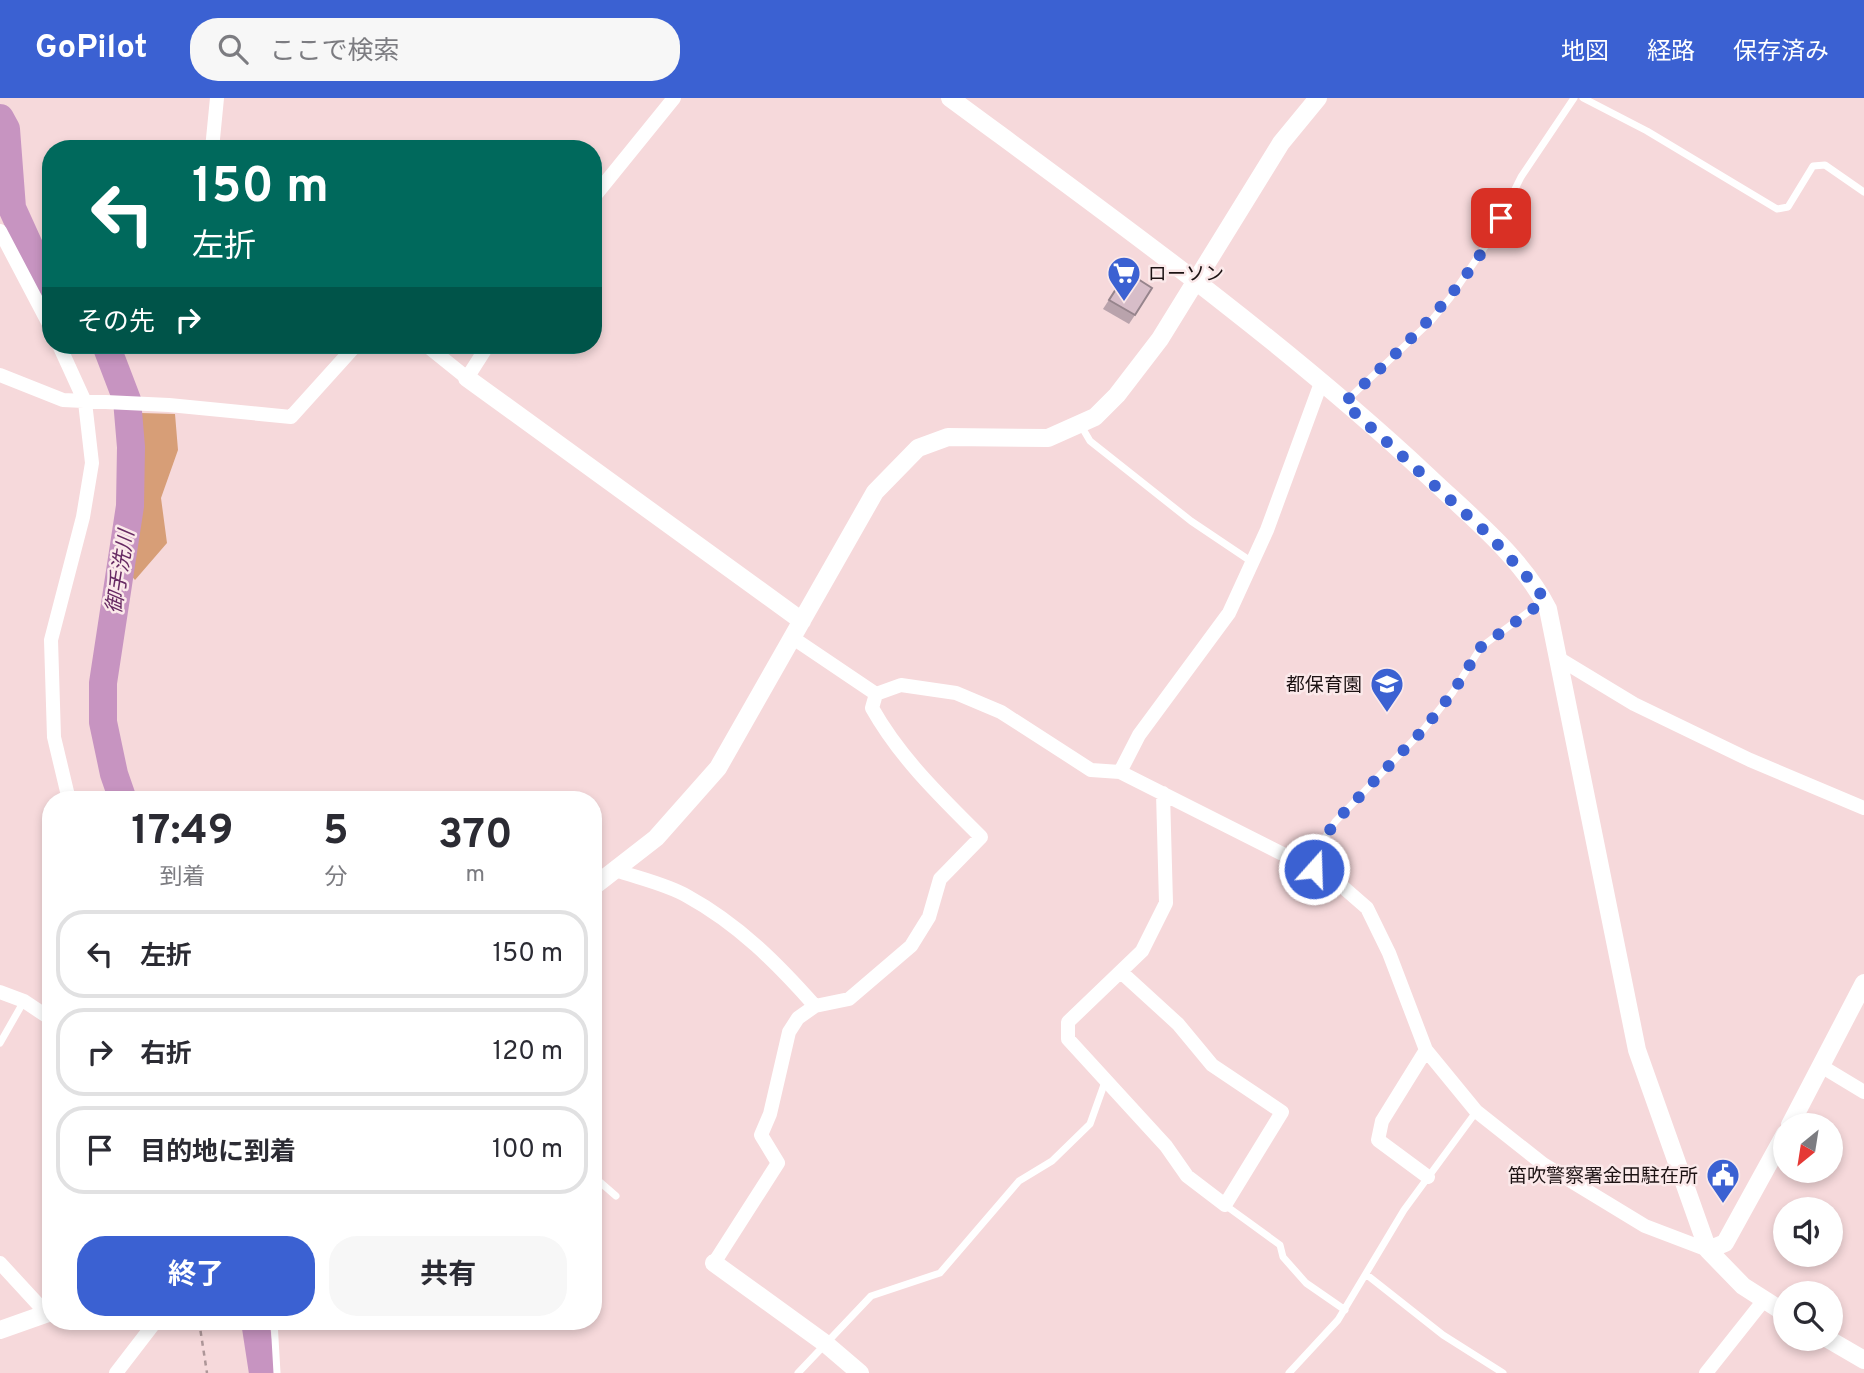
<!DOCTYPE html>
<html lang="ja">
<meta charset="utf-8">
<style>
body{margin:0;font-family:Overpass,"Noto Sans JP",sans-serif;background:#f7f7f7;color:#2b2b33;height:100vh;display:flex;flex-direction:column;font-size:26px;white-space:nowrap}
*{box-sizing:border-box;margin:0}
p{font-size:23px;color:#7c7c81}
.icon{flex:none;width:38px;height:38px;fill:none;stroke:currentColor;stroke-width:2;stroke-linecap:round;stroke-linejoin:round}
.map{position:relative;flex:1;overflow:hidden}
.side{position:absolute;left:42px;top:693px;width:560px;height:539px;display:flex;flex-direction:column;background:#fff;border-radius:28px;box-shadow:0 4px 10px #0003}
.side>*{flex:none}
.top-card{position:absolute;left:42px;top:42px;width:560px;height:214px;border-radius:28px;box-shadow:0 4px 10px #0003;background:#00695c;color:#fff;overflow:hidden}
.needle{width:46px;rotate:210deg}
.fabs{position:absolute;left:1773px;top:1015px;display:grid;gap:14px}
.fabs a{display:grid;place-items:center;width:70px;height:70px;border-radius:50%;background:#fff;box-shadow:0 4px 10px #0003;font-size:35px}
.pin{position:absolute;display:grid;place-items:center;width:60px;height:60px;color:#fff;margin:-30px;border-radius:14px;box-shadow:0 4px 10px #0006}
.me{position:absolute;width:77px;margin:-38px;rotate:20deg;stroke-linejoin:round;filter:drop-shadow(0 0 5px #0008)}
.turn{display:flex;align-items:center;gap:24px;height:147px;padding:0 35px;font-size:32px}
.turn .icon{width:91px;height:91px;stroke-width:2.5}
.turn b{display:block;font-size:49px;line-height:60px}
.then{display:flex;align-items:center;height:66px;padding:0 35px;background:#0003;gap:14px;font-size:26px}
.eta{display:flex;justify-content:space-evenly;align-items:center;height:119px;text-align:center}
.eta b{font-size:42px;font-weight:700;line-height:49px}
.cta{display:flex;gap:14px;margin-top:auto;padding:14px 35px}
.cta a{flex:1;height:80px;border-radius:28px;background:#3b61d2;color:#fff;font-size:28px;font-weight:700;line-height:80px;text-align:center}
.cta a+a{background:#f7f7f7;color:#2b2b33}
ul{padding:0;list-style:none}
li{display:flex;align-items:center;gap:21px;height:88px;margin:0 14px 10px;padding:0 21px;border:4px solid #e1e1e2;border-radius:28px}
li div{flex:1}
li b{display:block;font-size:26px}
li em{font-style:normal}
header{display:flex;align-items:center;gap:42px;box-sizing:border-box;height:98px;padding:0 35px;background:#3b61d2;color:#fff}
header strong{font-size:33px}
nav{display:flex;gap:38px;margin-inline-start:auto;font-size:24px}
.search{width:490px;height:63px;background:#f7f7f7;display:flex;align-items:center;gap:18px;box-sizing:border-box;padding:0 24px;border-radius:28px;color:#7c7c81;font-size:26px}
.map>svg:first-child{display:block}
.forest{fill:#d79e77}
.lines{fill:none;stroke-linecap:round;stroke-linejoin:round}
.river{stroke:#c794c1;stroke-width:28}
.path{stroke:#ad9698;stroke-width:2.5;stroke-dasharray:5 5;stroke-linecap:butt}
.service{stroke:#fff;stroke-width:7}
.minor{stroke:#fff;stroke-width:14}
.tertiary{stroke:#fff;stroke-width:18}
.wall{fill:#b9a3ac}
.building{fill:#d7bdc8;stroke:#96848c;stroke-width:2}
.route{stroke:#3b61d2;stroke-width:12;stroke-dasharray:0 21.6}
.labels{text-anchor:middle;stroke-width:5;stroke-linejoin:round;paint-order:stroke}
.poi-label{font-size:19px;fill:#1c1213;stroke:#fbe9ea;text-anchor:end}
.water-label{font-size:21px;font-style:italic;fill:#672a63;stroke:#fbe9ea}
</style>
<header>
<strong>GoPilot</strong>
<div class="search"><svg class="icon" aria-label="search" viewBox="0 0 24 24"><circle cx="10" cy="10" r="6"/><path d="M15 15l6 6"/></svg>ここで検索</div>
<nav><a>地図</a><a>経路</a><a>保存済み</a></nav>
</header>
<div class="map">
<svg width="1864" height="1275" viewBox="0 0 1864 1275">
<rect width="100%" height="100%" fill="#f6d9db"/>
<path class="forest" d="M141,315L175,316L178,352L161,400L167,445L135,482L128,474L137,416V330Z"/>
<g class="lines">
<path class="river" d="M0,20L6,31L12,110L46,185L51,189
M106,247L127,302L131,349L130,408L103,585V624L114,676L123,702
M255,1223L263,1275"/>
<path class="path" d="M199,1223L207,1275"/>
<path class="service" d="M1583,0L1647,33L1777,111L1788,109L1813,68L1825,67L1864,94
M1344,305L1431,223L1450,200L1490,141L1521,79L1574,0
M1080,326L1090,343L1191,423L1252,464
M1314,771L1321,746L1335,724L1424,631L1453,594L1481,549L1543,503
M0,945L24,903
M593,1078L616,1098
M1225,1107L1280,1147L1283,1159L1306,1185L1345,1212
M1367,1177L1443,1237L1503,1275
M274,1223L277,1275
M798,1275L871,1198L940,1175L1019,1083L1052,1063L1090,1026L1105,984
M1289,1275L1338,1222L1404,1112L1476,1014"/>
<path class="minor" d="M212,51L217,0
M593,100L674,0
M0,133L51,230
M59,247L85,304L92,365L83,419L51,542L54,639L69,702
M426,247L467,280L488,247
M0,277L63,302L169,307L291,319L356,247
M793,540L876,596
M1558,560L1634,606L1750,662L1864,710
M876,596L901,587L956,595L1001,614L1091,672L1120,674L1336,783L1367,810L1389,855L1426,952L1476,1013L1543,1066L1645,1128L1708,1152
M1120,674L1139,637L1229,515L1267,432L1321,285
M615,772C638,780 666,786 687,798C738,826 777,865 815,908
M1121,874L1178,926L1212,967L1282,1014L1225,1107L1187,1078L1166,1048L1068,941V924L1142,853L1166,805L1163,695
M0,894L24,903L51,921
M1426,952L1382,1023L1378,1042L1428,1079
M1821,968L1864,994
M0,1165L47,1216
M714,1165L778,1065L761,1037L770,1016L789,934L798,920L815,908L849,901L911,848L929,819L940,781L981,739C941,699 900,660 872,610L876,596
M116,1275L156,1223
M1706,1275L1764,1202"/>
<path class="tertiary" d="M950,0C1114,121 1279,239 1428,378C1470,418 1522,459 1548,511L1637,952L1708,1152L1743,1188L1785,1215
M467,280L802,523
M593,789L656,740L718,670L875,394L918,350L948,339L1048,340L1095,319L1117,297L1160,241L1281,45L1318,0
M1790,1027L1864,885
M1708,1152L1725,1145L1785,1036
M714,1165L826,1246L860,1275
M0,1232L51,1214
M1828,1241L1864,1262"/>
</g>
<path class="wall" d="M1127,174L1135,217L1129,226L1103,211Z"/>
<path class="building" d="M1127,174L1152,190L1135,217L1109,202Z"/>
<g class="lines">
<path class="route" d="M1314,771L1321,746L1335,724L1424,631L1453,594L1481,549L1544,503L1538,491L1490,438L1344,305C1404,248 1464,195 1501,120"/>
</g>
<defs>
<symbol id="supermarket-pin" viewBox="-11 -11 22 30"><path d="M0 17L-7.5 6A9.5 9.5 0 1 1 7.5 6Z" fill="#3b61d2" stroke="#fbe9ea"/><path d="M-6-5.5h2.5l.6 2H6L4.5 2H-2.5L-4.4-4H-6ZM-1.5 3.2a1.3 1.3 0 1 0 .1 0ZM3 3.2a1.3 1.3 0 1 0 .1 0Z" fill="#fff"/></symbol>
<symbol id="school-pin" viewBox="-11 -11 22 30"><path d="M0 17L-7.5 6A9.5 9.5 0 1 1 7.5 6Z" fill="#3b61d2" stroke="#fbe9ea"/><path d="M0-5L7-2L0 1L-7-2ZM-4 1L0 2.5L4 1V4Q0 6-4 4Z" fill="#fff"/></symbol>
<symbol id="civic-pin" viewBox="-11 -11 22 30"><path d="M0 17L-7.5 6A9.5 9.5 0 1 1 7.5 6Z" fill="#3b61d2" stroke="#fbe9ea"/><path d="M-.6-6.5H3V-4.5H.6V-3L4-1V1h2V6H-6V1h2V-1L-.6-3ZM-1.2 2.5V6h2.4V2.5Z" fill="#fff"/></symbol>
</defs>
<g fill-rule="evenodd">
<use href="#supermarket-pin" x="1105" y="156" width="38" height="52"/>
<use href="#school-pin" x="1368" y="567" width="38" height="52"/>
<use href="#civic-pin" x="1704" y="1058" width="38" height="52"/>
</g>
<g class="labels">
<g class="poi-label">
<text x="1148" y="182" text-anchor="start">ローソン</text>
<text x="1362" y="593">都保育園</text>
<text x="1698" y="1084">笛吹警察署金田駐在所</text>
</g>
<g class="water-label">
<text transform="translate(120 474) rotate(-81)" y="7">御手洗川</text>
</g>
</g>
</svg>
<div class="fabs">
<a><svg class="needle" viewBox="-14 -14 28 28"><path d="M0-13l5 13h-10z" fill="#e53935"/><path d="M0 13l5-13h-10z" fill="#7c7c81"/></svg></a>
<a><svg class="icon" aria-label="sound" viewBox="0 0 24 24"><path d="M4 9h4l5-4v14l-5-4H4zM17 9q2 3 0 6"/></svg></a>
<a><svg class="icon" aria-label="search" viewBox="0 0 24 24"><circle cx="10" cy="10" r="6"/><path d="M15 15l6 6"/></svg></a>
</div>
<div class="pin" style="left:1501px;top:120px;background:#d93025"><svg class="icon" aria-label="arrive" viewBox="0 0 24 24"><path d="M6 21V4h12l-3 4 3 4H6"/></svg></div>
<svg class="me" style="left:1314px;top:771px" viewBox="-20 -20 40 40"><circle r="17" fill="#3b61d2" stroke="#fff" stroke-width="3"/><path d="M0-11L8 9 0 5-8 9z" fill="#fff"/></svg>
<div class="top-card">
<div class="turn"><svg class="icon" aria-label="left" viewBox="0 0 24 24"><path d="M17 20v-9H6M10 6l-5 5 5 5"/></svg><div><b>150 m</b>左折</div></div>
<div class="then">その先<svg class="icon" aria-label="right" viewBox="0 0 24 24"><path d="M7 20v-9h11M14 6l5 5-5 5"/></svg></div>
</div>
<section class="side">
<div class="eta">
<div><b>17:49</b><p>到着</p></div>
<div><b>5</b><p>分</p></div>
<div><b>370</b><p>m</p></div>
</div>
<ul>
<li><svg class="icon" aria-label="left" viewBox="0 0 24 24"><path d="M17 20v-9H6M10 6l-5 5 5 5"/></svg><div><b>左折</b></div><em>150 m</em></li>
<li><svg class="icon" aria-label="right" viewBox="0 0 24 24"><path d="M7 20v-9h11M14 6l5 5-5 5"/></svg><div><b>右折</b></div><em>120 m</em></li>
<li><svg class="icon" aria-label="arrive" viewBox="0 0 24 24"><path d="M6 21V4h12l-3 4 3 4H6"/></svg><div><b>目的地に到着</b></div><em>100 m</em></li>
</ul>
<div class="cta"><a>終了</a><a>共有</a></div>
</section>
</div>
